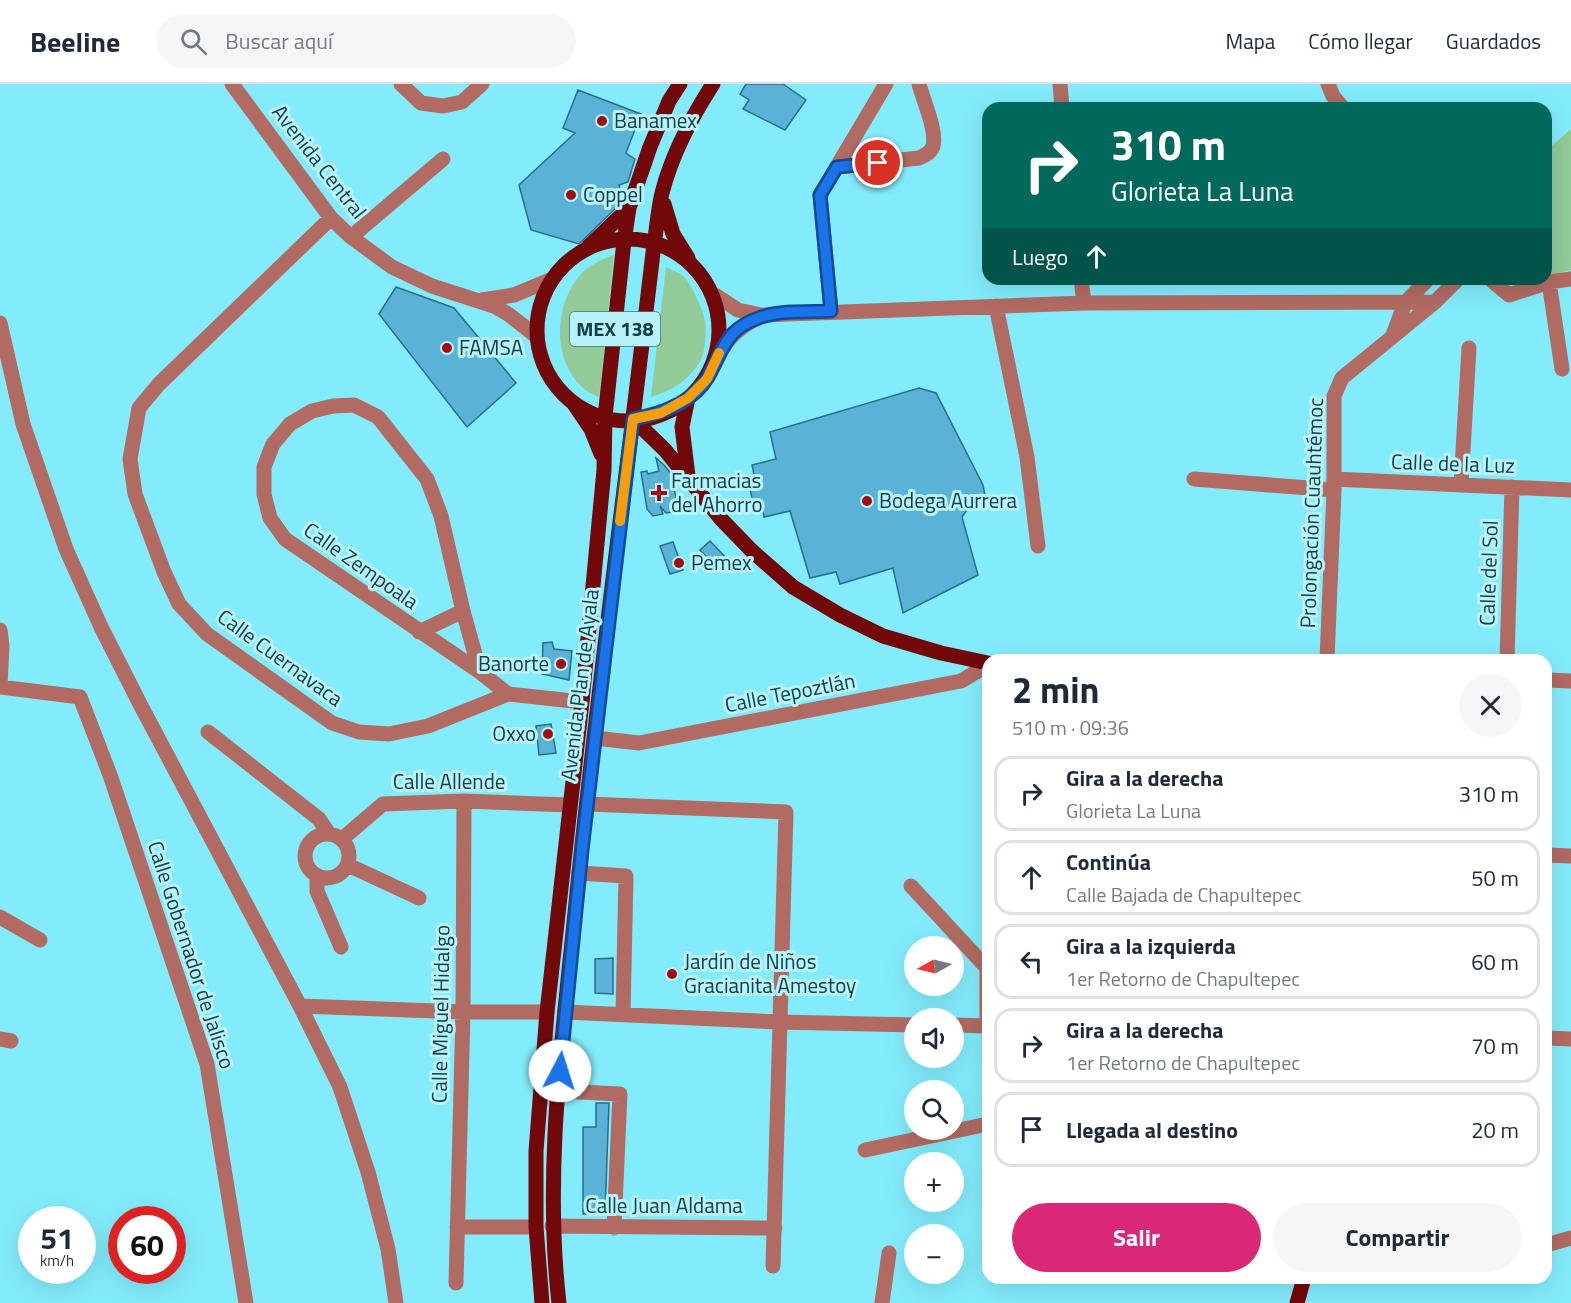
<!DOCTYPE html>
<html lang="es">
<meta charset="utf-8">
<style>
body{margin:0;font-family:"Titillium Web",sans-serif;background:#f6f6f7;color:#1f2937;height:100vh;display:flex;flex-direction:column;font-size:22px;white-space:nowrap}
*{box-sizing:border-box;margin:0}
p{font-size:20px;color:#747a83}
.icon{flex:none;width:33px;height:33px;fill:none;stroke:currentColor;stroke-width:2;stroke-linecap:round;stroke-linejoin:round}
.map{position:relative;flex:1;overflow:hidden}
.panel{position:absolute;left:982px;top:570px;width:570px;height:630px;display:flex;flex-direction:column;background:#fff;border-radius:18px;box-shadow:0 6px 24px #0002}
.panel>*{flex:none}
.top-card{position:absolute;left:982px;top:18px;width:570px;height:183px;border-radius:18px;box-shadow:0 6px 24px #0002;background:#00695c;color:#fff;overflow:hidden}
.needle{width:39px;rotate:262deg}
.tools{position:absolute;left:904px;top:852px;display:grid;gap:12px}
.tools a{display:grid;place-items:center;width:60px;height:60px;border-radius:50%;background:#fff;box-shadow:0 6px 24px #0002;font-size:30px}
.speed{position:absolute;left:18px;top:1122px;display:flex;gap:12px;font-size:30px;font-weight:700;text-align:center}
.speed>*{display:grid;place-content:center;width:78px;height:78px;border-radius:50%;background:#fff;box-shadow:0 6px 24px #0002;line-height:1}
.speed small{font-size:15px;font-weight:400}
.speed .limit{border:9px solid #d22;background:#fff;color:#111}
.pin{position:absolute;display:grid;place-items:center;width:51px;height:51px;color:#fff;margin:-26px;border:3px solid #fff;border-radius:50%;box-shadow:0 2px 6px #0007}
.me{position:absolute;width:66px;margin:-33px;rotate:5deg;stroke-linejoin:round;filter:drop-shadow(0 0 4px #0008)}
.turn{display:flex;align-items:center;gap:21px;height:126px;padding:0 30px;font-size:27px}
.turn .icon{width:78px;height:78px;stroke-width:2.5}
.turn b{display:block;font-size:42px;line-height:51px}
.then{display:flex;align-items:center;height:57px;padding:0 30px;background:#0003;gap:12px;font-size:22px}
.round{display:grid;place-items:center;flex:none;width:63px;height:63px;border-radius:32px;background:#f6f6f7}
.summary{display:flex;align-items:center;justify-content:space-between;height:102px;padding:0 30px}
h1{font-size:36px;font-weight:700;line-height:45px}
.primary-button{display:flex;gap:12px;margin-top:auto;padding:12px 30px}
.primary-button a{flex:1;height:69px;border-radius:36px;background:#db2777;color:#fff;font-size:24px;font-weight:700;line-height:69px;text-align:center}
.primary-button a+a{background:#f6f6f7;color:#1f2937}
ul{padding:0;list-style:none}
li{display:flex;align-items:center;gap:18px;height:75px;margin:0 12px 9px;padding:0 18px;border:3px solid #e0e1e3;border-radius:18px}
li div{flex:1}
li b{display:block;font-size:22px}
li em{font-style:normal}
header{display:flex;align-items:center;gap:36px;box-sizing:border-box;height:84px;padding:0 30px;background:#fff;border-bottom:2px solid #e0e1e3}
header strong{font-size:28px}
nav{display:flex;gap:33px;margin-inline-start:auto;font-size:21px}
.search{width:420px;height:54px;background:#f6f6f7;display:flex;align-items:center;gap:15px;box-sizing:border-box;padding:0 21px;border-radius:33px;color:#747a83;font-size:22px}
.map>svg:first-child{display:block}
.green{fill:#92ca98}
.building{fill:#5ab3d7;stroke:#296e89;stroke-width:1.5}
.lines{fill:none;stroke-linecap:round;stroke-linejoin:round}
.minor{stroke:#b16b63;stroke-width:15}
.major{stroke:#72080a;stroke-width:15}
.route-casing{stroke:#114b97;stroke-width:15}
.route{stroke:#1a73e8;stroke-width:10}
.slow{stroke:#f59e0b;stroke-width:10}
.poi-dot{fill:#a40c11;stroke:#b8f3fb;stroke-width:2}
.labels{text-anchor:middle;stroke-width:6;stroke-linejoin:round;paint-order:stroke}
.shield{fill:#b8f3fb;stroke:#43767c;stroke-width:1.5}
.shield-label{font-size:20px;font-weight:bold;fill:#114046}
.poi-label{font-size:21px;fill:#114046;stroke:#b8f3fb;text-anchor:start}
.street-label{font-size:21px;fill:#114046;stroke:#b8f3fb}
</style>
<header>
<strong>Beeline</strong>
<div class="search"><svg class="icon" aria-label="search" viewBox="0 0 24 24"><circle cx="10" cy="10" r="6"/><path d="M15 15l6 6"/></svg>Buscar aquí</div>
<nav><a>Mapa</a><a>Cómo llegar</a><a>Guardados</a></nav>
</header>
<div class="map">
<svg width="1571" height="1219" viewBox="0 0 1571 1219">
<rect width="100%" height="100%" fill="#83ecfc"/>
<path class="green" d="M1571,45V186L1547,192L1546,132L1550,130L1547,123V66Z
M614,171L599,313C594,311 587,308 583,304C551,275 554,219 582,189C591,180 603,175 614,171Z
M666,183C672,186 678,188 683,192C690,197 702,224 704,233C707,245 706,269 699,279C687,298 671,307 651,313Z"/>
<path class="building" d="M746,0H783L806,16L785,46L743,25L749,16L740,10Z
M578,6L641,30L626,69L635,75L628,98L619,101L622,114L621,119L579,160L531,146L519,101L575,49L563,44Z
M396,203L454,224L516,299L467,343L379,230Z
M919,304L936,309L983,401L986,417L972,419L962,433L978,491L903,529L893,484L840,500L836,488L810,494L790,427L764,433L761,418L753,419L750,405L757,404L752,381L776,375L770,348Z
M656,374L664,381L677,397L672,398L680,427L666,429L660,422L663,430L653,432L647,425L641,388L647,387L648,390L659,387Z
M710,457L729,477L719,486L700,466Z
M673,458L683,486L670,490L660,462Z
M552,558L554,565L572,567L569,596L542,590L543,559Z
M551,640L556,669L539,671L536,642Z
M613,874V910L595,909V875Z
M596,1019H609L605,1130H583V1043H596Z"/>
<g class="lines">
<path class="minor" d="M232,0L331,134L351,153L392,183L432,202L494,222L508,230L535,251
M401,0L421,19L443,22L462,18L482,0
M1060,0L1062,24
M1328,0L1333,12L1343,24
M837,83L919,74C925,71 931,69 933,62C937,46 923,16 919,0
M331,134L159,300L139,324L130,375L135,410L164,488L179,520L207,550L332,639L359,648L389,650L428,642L508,610L582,618
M351,153L443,75
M1081,195L1084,219
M1490,195L1509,211L1549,198L1571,195
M1549,198L1562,285
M715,211L738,226L761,231L1084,219L1435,218
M482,216L514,211L550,196
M996,222L1027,373L1038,462
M831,227L820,111L886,0
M0,239L23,340L66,465L101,543L140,620L300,922L340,1003L368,1088L388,1165L396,1219
M1393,251L1405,219L1428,195
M718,271C729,252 743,239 764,232
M1194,395L1334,406
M1334,395L1571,406
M1461,401L1469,264
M0,546L2,562L0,602
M419,548L463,527
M1327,576L1334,406V312L1342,294L1435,218L1458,195
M1507,576L1512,403
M480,588L285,455L270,434L264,410V383L273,360L290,340L312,327L333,322L354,321L378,333L427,395L441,432L463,527L480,588L508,610
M1546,596L1571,597
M0,603L80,613L110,691L207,980L246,1219
M208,648L319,735L329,750
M595,654L639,659L961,597L988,581
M587,720L786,728L773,1182
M305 772a22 22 0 1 1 44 0a22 22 0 1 1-44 0Z
M342,755L383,720L464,717L570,721
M1546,771L1571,772
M348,781L419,814
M579,789L626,792L623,930
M317,792V807L341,863
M911,802L987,884V942
M0,833L40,856
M300,922L463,928H547
M565,928L778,938L915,941
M954,941L988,942
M1546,954L1571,955
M0,955L11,957
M558,1007L620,1010L614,1144
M865,1066L988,1040
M552,1142L775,1144
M457,1143H536
M1546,1161L1571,1154
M456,1199L463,928L464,717
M882,1219L889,1169"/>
<path class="major" d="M664,120L673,150L688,174
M537 246a91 91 0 1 1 182 0a91 91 0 1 1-182 0Z
M588,163L629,124
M574,320L591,345L601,370
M633,335L665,366L721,435L752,467L793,503L840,531L883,552L941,569L988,579
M688,392L682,343L688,314
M542,1219L536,1143V1067L547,928L582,618L604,386L605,333L624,157L629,124L650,63L669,17L680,0
M559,1219C544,1089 562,959 575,829C597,606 628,383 654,160C657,143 658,125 662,109C672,70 691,34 713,0
M1297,1219L1304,1194"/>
</g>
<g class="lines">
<defs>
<path id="route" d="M560,987L582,766L633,335C660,330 693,319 708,293C724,265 725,245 761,233C783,226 809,228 831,227L820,111L837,83L878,79"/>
</defs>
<use href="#route" class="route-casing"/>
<use href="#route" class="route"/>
<path class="slow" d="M620,437L633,335L661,329L688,314L707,295L719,269"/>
</g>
<g class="poi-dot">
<circle cx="602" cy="37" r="6"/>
<circle cx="571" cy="111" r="6"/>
<circle cx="447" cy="264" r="6"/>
<path d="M656 400h6v6h6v6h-6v6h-6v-6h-6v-6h6z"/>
<circle cx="867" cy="417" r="6"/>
<circle cx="679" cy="479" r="6"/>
<circle cx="561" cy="580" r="6"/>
<circle cx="548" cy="650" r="6"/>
<circle cx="672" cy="890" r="6"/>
</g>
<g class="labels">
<rect class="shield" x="570" y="228" width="90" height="34" rx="4.5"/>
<g class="shield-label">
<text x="615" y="252">MEX 138</text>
</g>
<g class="poi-label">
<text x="614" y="44">Banamex</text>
<text x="583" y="118">Coppel</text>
<text x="459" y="271">FAMSA</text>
<text x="671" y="404">Farmacias<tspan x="671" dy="24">del Ahorro</tspan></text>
<text x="879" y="424">Bodega Aurrera</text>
<text x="691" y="486">Pemex</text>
<text x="549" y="587" text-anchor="end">Banorte</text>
<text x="536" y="657" text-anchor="end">Oxxo</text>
<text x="684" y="885">Jardín de Niños<tspan x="684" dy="24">Gracianita Amestoy</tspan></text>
</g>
<g class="street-label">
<text transform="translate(319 78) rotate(52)" y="7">Avenida Central</text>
<text transform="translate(1453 380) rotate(2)" y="7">Calle de la Luz</text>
<text transform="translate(1312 429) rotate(-88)" y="7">Prolongación Cuauhtémoc</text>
<text transform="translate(361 482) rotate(35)" y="7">Calle Zempoala</text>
<text transform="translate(1489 489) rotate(-88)" y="7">Calle del Sol</text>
<text transform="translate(280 574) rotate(36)" y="7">Calle Cuernavaca</text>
<text transform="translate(580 601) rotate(-83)" y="7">Avenida Plan de Ayala</text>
<text transform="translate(790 609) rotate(-11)" y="7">Calle Tepoztlán</text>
<text x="449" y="705">Calle Allende</text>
<text transform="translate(191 871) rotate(72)" y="7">Calle Gobernador de Jalisco</text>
<text transform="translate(441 930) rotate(-89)" y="7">Calle Miguel Hidalgo</text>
<text x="664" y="1129">Calle Juan Aldama</text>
</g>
</g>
</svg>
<div class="tools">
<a><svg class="needle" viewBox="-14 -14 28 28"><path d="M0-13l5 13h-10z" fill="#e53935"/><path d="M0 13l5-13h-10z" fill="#747a83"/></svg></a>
<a><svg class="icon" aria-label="sound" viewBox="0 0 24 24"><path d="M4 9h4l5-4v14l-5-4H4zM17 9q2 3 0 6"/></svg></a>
<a><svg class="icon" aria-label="search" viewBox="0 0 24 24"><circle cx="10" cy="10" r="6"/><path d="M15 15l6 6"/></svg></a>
<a>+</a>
<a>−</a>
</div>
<div class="speed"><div>51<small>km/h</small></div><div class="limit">60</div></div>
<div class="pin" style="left:878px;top:79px;background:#d93025"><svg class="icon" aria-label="arrive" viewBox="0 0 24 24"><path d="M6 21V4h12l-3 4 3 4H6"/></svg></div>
<svg class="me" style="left:560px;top:987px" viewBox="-20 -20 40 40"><circle r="19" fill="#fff"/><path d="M0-13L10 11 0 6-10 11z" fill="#1a73e8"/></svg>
<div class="top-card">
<div class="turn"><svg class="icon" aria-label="right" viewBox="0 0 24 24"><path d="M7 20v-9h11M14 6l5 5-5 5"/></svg><div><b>310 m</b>Glorieta La Luna</div></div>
<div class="then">Luego<svg class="icon" aria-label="ahead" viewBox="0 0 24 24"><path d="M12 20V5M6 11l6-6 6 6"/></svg></div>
</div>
<section class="panel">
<div class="summary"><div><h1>2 min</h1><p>510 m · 09:36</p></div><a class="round"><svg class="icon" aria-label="close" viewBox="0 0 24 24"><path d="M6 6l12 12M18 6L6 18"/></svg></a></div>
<ul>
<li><svg class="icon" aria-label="right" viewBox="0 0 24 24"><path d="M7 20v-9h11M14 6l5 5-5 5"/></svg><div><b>Gira a la derecha</b><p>Glorieta La Luna</p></div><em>310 m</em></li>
<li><svg class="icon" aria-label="ahead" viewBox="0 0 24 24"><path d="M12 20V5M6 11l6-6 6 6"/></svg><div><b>Continúa</b><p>Calle Bajada de Chapultepec</p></div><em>50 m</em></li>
<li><svg class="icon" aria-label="left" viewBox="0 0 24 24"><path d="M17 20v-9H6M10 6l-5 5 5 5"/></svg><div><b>Gira a la izquierda</b><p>1er Retorno de Chapultepec</p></div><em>60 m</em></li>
<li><svg class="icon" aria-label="right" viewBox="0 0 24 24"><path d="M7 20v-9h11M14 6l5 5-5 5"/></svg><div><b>Gira a la derecha</b><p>1er Retorno de Chapultepec</p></div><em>70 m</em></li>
<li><svg class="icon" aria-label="arrive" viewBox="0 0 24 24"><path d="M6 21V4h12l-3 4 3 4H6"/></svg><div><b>Llegada al destino</b></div><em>20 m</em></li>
</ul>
<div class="primary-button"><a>Salir</a><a>Compartir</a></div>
</section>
</div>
